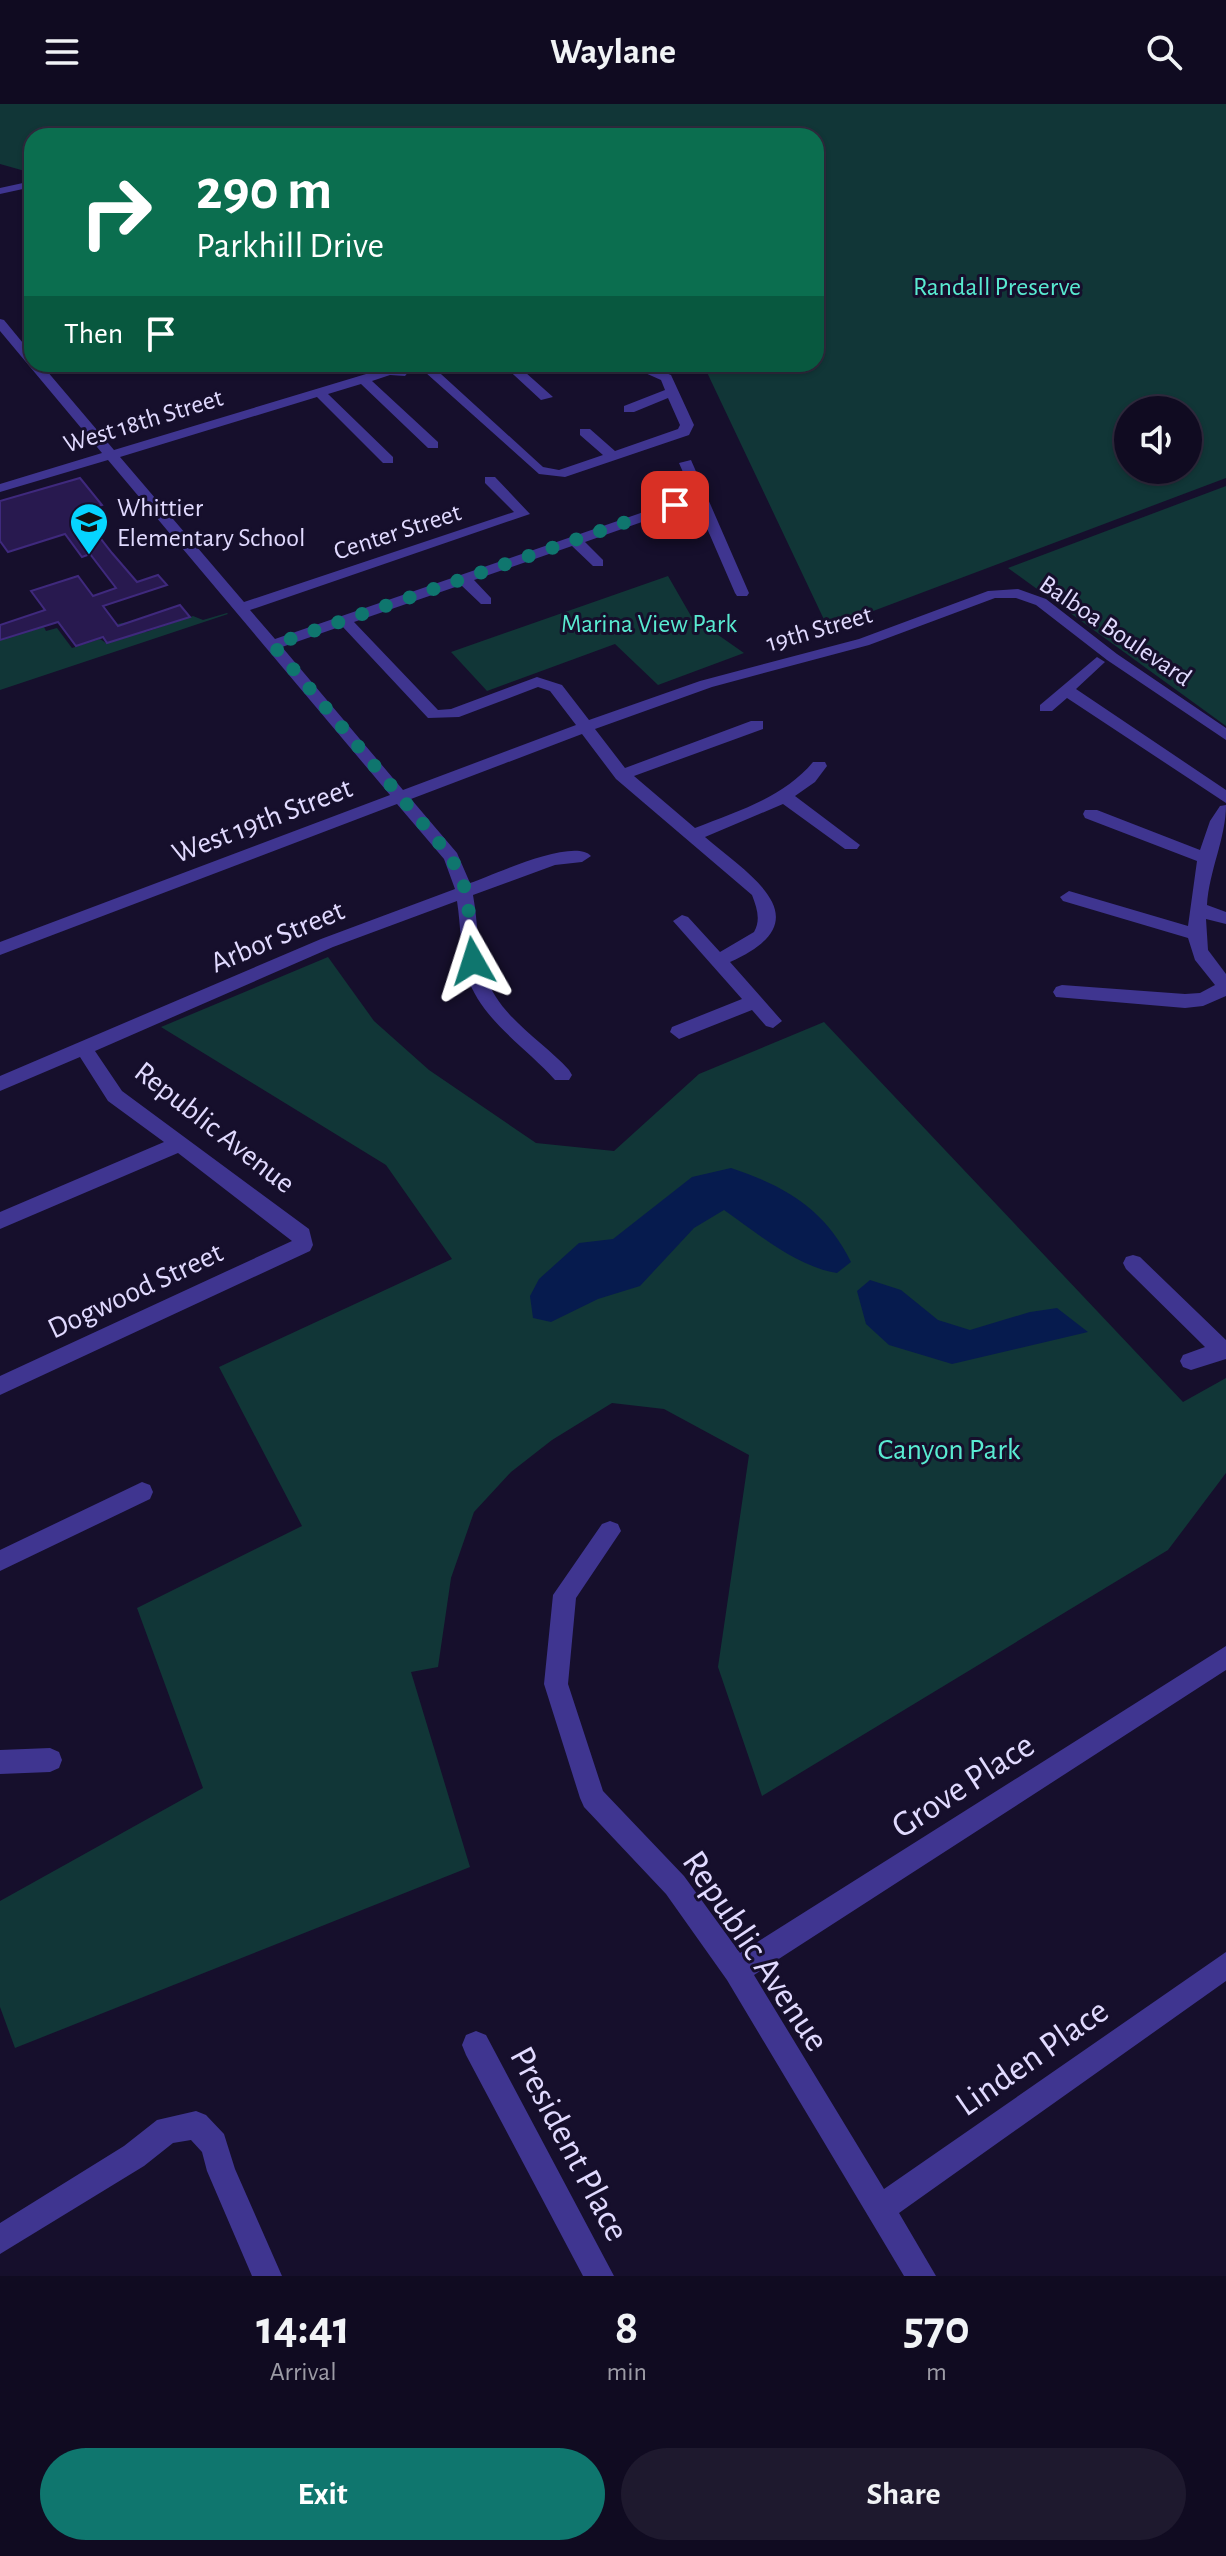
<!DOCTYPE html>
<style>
body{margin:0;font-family:"Alegreya Sans",sans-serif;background:#1e192e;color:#f1f3f6;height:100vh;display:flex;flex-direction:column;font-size:30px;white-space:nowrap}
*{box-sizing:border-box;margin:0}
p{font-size:26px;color:#9c9ba5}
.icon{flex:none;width:44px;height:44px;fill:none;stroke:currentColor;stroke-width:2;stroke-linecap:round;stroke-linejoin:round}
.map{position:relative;height:2172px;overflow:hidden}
.sheet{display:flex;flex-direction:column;background:#100b21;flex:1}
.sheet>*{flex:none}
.top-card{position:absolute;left:24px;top:24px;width:800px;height:244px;border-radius:24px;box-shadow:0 2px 6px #0004,0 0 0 2px #302b3f;background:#0b6e4f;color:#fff;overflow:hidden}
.controls{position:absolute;left:1114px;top:292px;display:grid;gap:16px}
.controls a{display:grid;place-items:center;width:88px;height:88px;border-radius:50%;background:#100b21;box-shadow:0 2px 6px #0004,0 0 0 2px #302b3f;font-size:40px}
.pin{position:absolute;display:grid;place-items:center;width:68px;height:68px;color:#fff;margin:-34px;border-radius:16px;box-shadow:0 4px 12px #0006}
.me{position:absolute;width:88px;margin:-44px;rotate:354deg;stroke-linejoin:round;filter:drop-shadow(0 0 6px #0008)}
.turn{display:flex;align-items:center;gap:28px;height:168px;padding:0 40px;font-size:36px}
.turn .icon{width:104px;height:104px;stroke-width:2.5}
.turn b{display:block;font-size:56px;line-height:68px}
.then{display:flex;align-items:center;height:76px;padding:0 40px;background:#0003;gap:16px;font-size:30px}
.eta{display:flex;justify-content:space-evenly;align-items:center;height:136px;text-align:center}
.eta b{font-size:48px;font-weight:700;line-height:56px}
.button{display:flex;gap:16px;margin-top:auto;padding:16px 40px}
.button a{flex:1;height:92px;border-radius:48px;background:#0f766e;color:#fff;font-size:32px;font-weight:700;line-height:92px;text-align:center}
.button a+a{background:#1e192e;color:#f1f3f6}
header{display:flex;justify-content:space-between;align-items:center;height:104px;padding:0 40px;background:#100b21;font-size:36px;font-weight:700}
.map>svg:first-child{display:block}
.green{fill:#113637;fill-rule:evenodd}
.water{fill:#061b4e}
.building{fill:#28194f;stroke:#3f297d;stroke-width:2}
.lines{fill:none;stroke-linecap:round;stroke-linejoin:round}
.minor{fill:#3f3590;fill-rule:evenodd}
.route{stroke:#0f766e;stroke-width:14;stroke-dasharray:0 25.2}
.labels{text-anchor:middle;stroke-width:6;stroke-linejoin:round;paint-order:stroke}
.far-park-label{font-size:26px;fill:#59ebd1;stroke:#160f2c}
.far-street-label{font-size:26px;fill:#e1daff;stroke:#160f2c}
.far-poi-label{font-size:26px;fill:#e1daff;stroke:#160f2c;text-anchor:start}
.street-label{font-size:30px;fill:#e1daff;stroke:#160f2c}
.park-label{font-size:30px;fill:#59ebd1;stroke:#160f2c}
.near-street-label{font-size:36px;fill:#e1daff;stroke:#160f2c}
</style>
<header><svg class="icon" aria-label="menu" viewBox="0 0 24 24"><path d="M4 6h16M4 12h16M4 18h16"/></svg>Waylane<svg class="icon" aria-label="search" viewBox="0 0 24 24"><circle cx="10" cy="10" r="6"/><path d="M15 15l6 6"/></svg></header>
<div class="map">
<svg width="1226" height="2172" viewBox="0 0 1226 2172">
<rect width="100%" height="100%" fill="#160f2c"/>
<path class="green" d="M0,0H1226V374L828,524L703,260H816V32H32V69L0,60ZM1128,306H1188V366H1128Z
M1226,382V622L1008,464Z
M668,472L691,512L744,549L658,581L615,540L487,587L451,548Z
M227,509L228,510L0,586V536L44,523L46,527L57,524L72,544L100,535L106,539L125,534L117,520L133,517L146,528L193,512L203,516Z
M328,853L374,917L429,966L536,1039L614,1047L699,970L824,918L1183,1298L1226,1274V1369L1168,1446L762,1692L718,1563L749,1351L664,1305L612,1299L552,1336L511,1368L474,1408L451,1474L438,1563L411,1568L470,1763L15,1944L0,1903V1797L203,1684L137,1504L302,1422L219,1263L452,1155L386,1061L161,923Z"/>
<path class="water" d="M731,1064C785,1082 825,1105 851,1158L837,1169C797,1163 757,1129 724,1106L694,1124L640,1182L598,1195L551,1218L533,1214L530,1192L539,1175L579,1139L613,1135L692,1073Z
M870,1176L901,1186L938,1216L970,1226L1030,1208L1057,1204L1088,1228L952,1260L889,1241L866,1220L857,1187Z"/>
<path class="building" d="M80,374L102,401L80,408L112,449L137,478L158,471L167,481L103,502L118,522L180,501L190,513L107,539L103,533L76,542L58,518L0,536V521L45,506L31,487L78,472L93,492L116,484L90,450L82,453L65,430L8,448L0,437V397Z"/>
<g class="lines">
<path class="minor" d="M32,77V83L0,90V84Z
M0,215L4,216L32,250V260H41L114,346L386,264L388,260H408L410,266L405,272L390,271L372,277L438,338V344H428L361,280L328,290L393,353V359H383L317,293L120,353L244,498L514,408L485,379V373H495L530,410L250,506L275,535L693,391L679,359L691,356L749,489L747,492H737L735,489L696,399L585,438L603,456V462H593L572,442L474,476L491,494V500H481L461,481L354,518L438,606L451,605L537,573L562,581L589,616L700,577L859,535L988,487L1018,485L1046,495L1117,550L1226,624V636L1107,556L1036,501L1016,494H995L869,541L712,583L595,625L625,664L751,617H763V625L634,672L695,724C737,707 783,694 813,658H825L827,662L815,678L795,692L860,741L857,745H845L783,700L705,733C752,773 824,816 730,858L782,917L773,924L766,922L752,906L679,935L670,928L672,923L742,895L673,817L682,811L688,813L720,848L754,828C761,816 757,804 752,791L616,675L582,630L411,695L457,749L470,779C493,771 574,733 591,752L582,758L555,761L473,791C478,818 477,846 486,872C499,913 542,936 569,966L572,971L569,976H555C525,942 482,917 467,872C460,848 461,822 457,797L333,843L95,947L122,987L309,1125L313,1141L310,1147L0,1291V1272L292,1137L178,1049L0,1125V1108L164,1038L108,997L80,953L0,987V972L321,835L455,785L444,755L397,700L0,851V838L390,691L108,356L0,388V380L102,349L0,227ZM342,522L428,614L459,613L538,583L550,587L576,621L403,686L282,543Z
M416,260H430L543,363L559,366L603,351L580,331V325H590L615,347L678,325L680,321L668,294L634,308H624V302L665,286L661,276L625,260H642L671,271L694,321L689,331L565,373L539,370Z
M502,260H516L553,293L541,296Z
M600,260H614L604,267L598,263Z
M1097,553L1105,558L1076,585L1226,686V699L1067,594L1052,607H1040V601Z
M1226,701C1226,734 1209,767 1207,801L1226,808V820L1206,815L1208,846L1226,870V892L1203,902L1185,904L1056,893L1053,888L1056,883L1062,881L1185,890L1200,889L1215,881L1195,856L1188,834L1063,797L1060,793L1069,787L1188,822L1197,757L1085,714L1083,710L1085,706H1097L1200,746L1210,717L1220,702Z
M1133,1151L1140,1153L1226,1236V1255L1191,1266L1183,1263L1180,1257L1183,1251L1205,1243L1126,1165L1123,1159L1126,1153Z
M142,1378L150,1381L153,1388L150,1395L0,1467V1446Z
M610,1417L618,1420L621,1427L576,1494L568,1580L603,1687L684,1772L740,1849L1226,1542V1566L754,1871L884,2085L1226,1848V1877L899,2109L936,2172H904L727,1876L666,1790L584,1703L580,1694L544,1580L553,1491L602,1420Z
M50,1644L59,1648L62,1656L59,1664L50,1668L0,1670V1646Z
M476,1927L486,1931L614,2172H583L466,1951L462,1941L466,1931Z
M196,2007L206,2011L224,2030L235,2065L282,2172H252L207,2067L202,2048L191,2036L173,2039L144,2062L0,2150V2119L124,2042L157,2016Z"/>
</g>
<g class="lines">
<path class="route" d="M473,857L467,789L451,753L273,541L675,401"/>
</g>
<defs>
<symbol id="school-pin" viewBox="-11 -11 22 30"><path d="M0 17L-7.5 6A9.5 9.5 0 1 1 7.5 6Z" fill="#06d5ff" stroke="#160f2c"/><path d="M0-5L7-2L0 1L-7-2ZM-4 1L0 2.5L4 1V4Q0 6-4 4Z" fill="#111"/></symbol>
</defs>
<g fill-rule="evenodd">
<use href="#school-pin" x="67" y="396" width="44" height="60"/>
</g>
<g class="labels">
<g class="far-park-label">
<text x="997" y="191">Randall Preserve</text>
<text x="649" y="528">Marina View Park</text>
</g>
<g class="far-street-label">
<text transform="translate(143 316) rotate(-17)" y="9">West 18th Street</text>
<text transform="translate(397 427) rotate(-18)" y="9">Center Street</text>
<text transform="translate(819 524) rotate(-16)" y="9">19th Street</text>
<text transform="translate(1116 526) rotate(34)" y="9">Balboa Boulevard</text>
</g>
<g class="far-poi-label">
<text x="117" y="412">Whittier<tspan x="117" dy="30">Elementary School</tspan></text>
</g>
<g class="street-label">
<text transform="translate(262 716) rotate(-21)" y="10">West 19th Street</text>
<text transform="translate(277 832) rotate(-23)" y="10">Arbor Street</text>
<text transform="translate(215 1023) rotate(38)" y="10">Republic Avenue</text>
<text transform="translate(135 1186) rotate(-25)" y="10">Dogwood Street</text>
</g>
<g class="park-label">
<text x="949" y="1355">Canyon Park</text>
</g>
<g class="near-street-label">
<text transform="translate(962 1680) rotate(-33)" y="13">Grove Place</text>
<text transform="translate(757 1846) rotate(56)" y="13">Republic Avenue</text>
<text transform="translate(1031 1952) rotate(-35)" y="13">Linden Place</text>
<text transform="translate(571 2039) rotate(62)" y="13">President Place</text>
</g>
</g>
</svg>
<div class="controls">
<a><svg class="icon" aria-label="sound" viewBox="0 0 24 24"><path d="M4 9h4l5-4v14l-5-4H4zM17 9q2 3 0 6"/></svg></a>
</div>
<div class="pin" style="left:675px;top:401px;background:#d93025"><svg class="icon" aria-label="arrive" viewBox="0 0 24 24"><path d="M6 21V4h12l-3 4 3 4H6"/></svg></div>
<svg class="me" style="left:473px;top:857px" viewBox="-20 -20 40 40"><path d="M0-17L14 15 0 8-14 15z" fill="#0f766e" stroke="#fff" stroke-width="4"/></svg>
<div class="top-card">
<div class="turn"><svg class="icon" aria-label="right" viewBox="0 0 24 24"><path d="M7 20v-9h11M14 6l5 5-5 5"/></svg><div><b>290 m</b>Parkhill Drive</div></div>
<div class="then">Then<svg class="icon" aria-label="arrive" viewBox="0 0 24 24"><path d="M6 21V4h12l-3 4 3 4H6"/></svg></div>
</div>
</div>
<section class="sheet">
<div class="eta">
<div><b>14:41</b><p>Arrival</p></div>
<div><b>8</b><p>min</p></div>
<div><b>570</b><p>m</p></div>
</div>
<div class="button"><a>Exit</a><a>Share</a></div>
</section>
